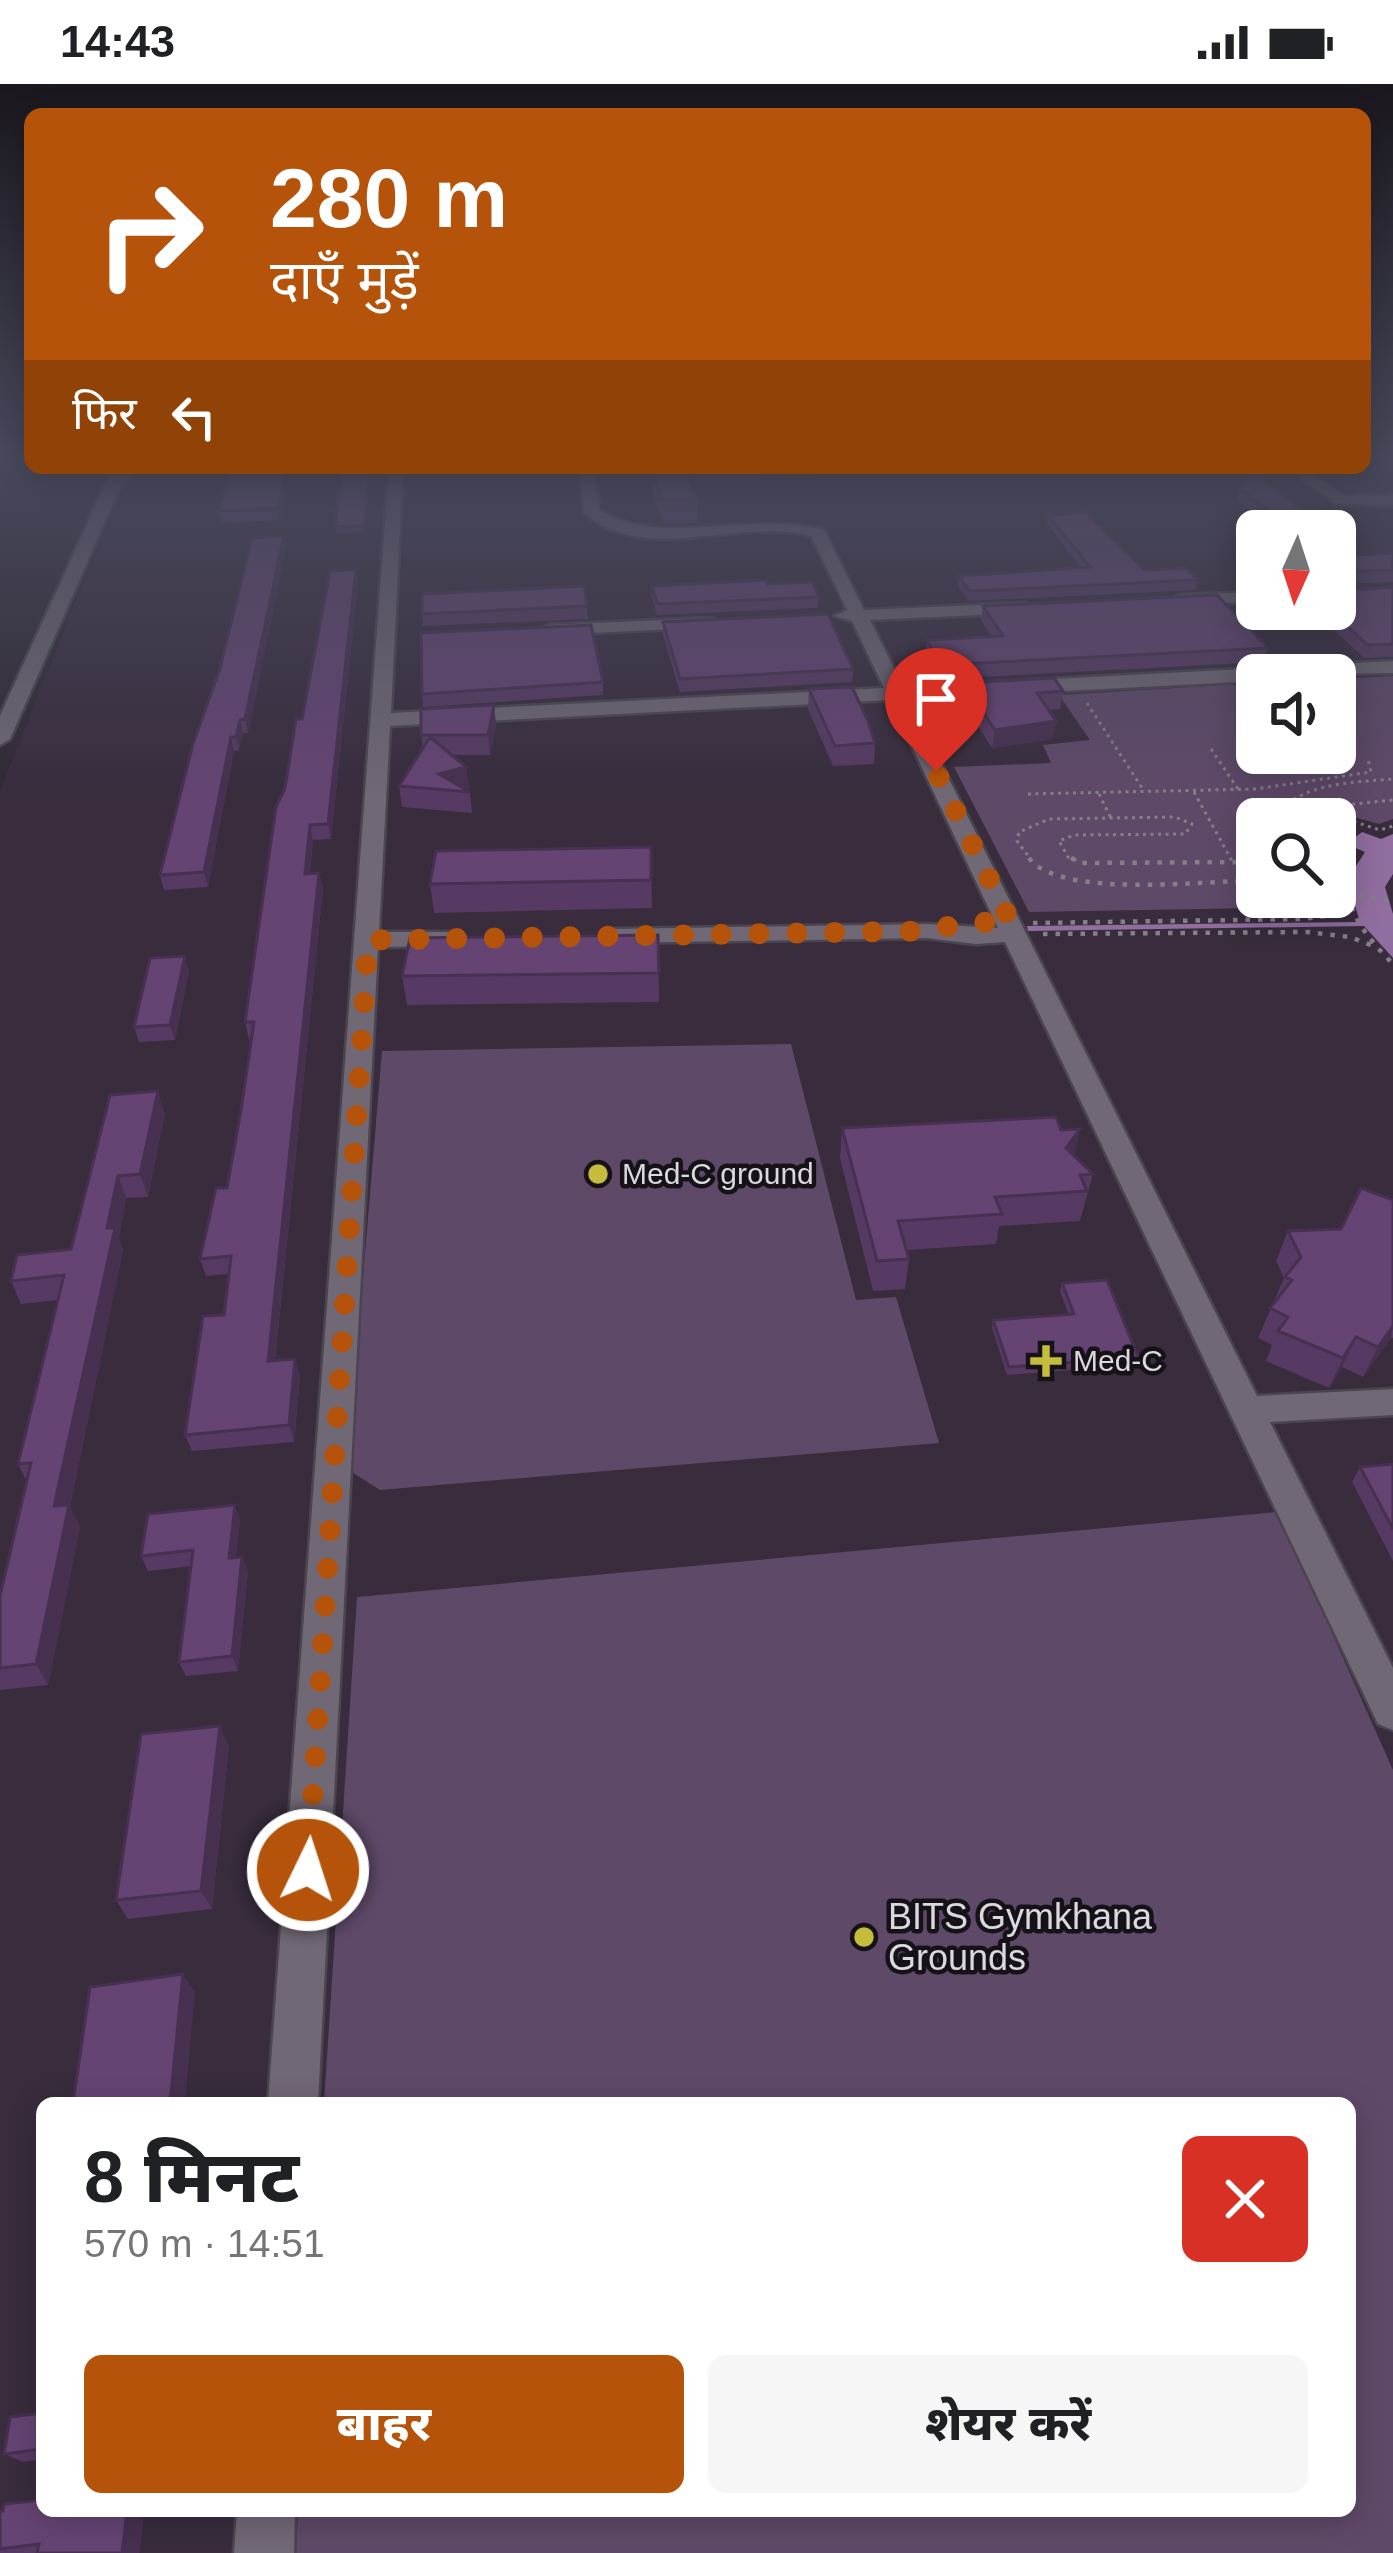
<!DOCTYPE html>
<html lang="hi">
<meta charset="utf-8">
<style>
body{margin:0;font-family:Helvetica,"Noto Sans Devanagari",sans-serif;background:#f6f6f6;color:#202124;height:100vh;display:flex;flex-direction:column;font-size:45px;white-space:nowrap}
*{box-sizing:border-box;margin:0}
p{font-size:39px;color:#757577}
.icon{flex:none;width:66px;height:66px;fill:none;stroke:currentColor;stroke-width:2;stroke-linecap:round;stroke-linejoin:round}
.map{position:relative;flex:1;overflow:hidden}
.drawer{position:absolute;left:36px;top:2013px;width:1320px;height:420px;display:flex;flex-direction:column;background:#fff;border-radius:18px;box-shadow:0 6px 30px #0003}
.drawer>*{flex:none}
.banner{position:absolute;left:24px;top:24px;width:1347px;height:366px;border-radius:18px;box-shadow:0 6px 30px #0003;background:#b45309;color:#fff;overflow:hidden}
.needle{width:78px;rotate:183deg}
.tools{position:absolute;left:1236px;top:426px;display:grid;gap:24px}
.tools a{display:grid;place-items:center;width:120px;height:120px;border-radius:18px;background:#fff;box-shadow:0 6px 30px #0003;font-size:60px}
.pin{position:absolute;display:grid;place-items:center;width:102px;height:102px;color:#fff;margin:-123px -51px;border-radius:50% 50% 50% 0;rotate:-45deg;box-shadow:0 0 12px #0007}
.pin .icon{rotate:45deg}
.me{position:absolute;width:132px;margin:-66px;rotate:4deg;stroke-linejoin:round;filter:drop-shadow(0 0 9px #0008)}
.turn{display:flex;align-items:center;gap:42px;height:252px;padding:0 48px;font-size:54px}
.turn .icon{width:156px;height:156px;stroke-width:2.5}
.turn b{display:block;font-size:84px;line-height:102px}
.then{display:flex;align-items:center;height:114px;padding:0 48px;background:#0003;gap:24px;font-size:45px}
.round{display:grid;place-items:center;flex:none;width:126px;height:126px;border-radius:18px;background:#f6f6f6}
.summary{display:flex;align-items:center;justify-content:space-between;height:204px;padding:0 48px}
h1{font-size:72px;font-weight:800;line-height:90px}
.cta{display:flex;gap:24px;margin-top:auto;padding:24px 48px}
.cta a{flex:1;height:138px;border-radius:18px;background:#b45309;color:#fff;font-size:48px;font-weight:800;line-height:138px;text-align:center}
.cta a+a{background:#f6f6f6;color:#202124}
.status{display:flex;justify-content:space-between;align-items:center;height:84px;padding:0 60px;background:#fff;direction:ltr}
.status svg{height:33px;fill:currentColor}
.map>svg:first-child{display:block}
.built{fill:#382c3d;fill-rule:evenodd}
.green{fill:#5f4969}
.water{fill:#916ea0}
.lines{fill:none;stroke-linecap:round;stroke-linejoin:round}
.minor-casing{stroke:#4b454f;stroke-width:5}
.path-far1{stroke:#857f88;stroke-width:3;stroke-dasharray:3 4.5;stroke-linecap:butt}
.path{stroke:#857f88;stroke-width:4.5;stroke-dasharray:4.5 8;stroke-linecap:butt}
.minor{fill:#716875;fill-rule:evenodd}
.wall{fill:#573a63}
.shaded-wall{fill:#473050}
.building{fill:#654473;stroke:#473050;stroke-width:3}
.route{stroke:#b45309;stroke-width:21;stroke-dasharray:0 37.8}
.poi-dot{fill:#c5bc3d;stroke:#161318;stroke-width:4.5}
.labels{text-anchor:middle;stroke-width:9;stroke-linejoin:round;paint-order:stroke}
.poi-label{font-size:30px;fill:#ddd8df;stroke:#161318;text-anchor:start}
.near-poi-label{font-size:36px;fill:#ddd8df;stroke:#161318;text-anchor:start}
</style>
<div class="status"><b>14:43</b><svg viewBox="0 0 49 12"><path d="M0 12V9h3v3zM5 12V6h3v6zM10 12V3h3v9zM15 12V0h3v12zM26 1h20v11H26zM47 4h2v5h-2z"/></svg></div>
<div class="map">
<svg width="1393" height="2469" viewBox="0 0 1393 2469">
<rect width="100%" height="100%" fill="#302934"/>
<path class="built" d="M1365,370H1393V2469H0V707L124,396L143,384H1365ZM1257,447H1335V525H1257ZM1257,591H1335V669H1257ZM1257,735H1335V813H1257ZM42,2019H1350V2427H42Z"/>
<path class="green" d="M1393,592V735L1379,740L1343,730L1335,736L1257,735V813H1327L1323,823L1029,828L954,683L1051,679L1043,661L1090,656L1059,611L1257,599V669H1335V595Z
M791,960L856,1216L896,1213L939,1359L380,1406L347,1385L382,967Z
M1278,1428L1393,1686V2469H296L298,2427H1350V2019H324L357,1513Z"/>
<path class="water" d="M1362,748L1381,755L1393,750V790L1385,803L1393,830V874L1364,842L1028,847L1027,842L1360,838L1347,796L1365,768L1346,760Z"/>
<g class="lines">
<defs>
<path id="minor" d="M137,384L119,405L10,655L0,661V632L103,405L116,385Z
M389,384H403L391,629L884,604L852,537L834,532L847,526L811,452C740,433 645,482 584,429L579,384H593L600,427C664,464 748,426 824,446L864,526L1025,519L1034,524L1025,529L870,536L903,603L1393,577V589L1257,591V597L909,615L1257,1312L1393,1305V1331L1270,1338L1393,1584V1646L1378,1640L1005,858L976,860L926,854L615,859L603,852L615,845L926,840L998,844L890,616L390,642L379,848H456L468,855L456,862L378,863L318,2019H268Z
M1286,384H1303L1345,412L1393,411V421L1337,420Z
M1257,508V518L1179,521L1170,516L1179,511Z
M708,534L714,535V543L549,551L540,546L549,541Z
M237,2427H295L294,2469H234Z"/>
</defs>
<use href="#minor" class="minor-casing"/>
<path class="path-far1" d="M1087,619L1144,707
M1211,665L1238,705
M1194,708L1232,777
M1028,710L1255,705L1371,688L1368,675
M1099,710L1111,734
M1271,735C1301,698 1349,699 1393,695
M1312,735L1325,723L1393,716
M1336,748L1353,754
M1335,749L1352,737L1380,746L1393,742
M1335,761L1351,769L1349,777
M1032,777L1017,757L1019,748L1049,735L1175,733L1192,740L1185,750L1074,751L1059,757L1068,773L1078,777"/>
<path class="path" d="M1029,774C1059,815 1207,797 1257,796
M1071,774L1082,779L1257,778
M1350,774C1337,819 1364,850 1393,880
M1346,811L1393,816
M1033,839L1301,835L1337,831L1347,817
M1043,850L1308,848L1350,853L1376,863"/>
<use href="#minor" class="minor"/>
</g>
<path class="wall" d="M231,384H291L280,436L221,439L218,427Z
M648,384H684L697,416V439H663L648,393Z
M692,384H844V392L698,398Z
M370,389L364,448L336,449L335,443Z
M1239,403L1326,447H1273L1237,415Z
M1048,431L1144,486L1198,496L1196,506L968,517L958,502L959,492L1081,484L1047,440Z
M284,452L286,464L248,649H243L239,666L234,667L208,803L164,806L160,791Z
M1335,455L1354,471L1393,469V498L1337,500L1339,507L1393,503V573L1364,574L1311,525H1335Z
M356,485L358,499L331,755L313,756L310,789H319L323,805L275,1277L300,1292L294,1358L192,1367L185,1351L224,1231L229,1190L206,1192L200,1175L227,1104L241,1026L251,955H249L245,938L285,704L302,635Z
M768,500L819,513L818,524L657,531L652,513V502Z
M587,522L588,535L423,542L422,530Z
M983,522L1268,564L1264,578L940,595L925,570L927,556L992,553L981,536Z
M663,538L853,585L852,598L680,608L663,551Z
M603,598V611L423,623L422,610Z
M964,599L1063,607L1060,625L1049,626L1053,655L992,664L962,617Z
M809,605L875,659L874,680L833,682L808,625Z
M494,621L496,641L490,671H452L466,683L469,703L464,705L470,708L472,729L402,723L399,702L423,665L421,651Z
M651,763L652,824L434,829L430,800Z
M658,851L659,918L407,921L402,892Z
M189,887L175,956L139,958L134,943Z
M110,1011L165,1029L148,1113L126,1114L119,1154L123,1166L70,1423L80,1443L48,1601L0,1606V1512L27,1398L18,1380L58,1216L21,1220L11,1197L71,1165Z
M842,1044L1080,1045L1074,1071L1093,1090L1080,1137L999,1142L996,1160L906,1166L909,1175L905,1205L873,1207L840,1074Z
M1393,1116V1254H1391L1363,1293L1342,1283L1329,1304L1266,1277L1272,1261L1258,1254L1284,1194L1276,1177L1288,1147L1341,1145Z
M1062,1199L1138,1273L1136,1281L1007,1291L992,1244L993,1236L1069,1231L1060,1207Z
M1393,1380V1477L1352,1398L1360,1383Z
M240,1436L236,1473H242L248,1487L238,1587L186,1592L179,1578L191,1482L148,1487L141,1472Z
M229,1662L212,1825L128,1835L116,1816Z
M42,2329V2375L23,2378L4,2370Z
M0,2427H144L139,2469H0Z"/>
<path class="shaded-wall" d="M286,384H291L280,436L278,425Z
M284,452L286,464L248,649L245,635Z
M356,485L358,499L331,755L328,740Z
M494,621L496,641L490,671L488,651Z
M240,636L243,649L239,666L236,653Z
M1056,637L1053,655L992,664L995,646Z
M231,653L234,667L208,803L204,788Z
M466,683L469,703L456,707L439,690Z
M310,741L313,756L308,805L305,790Z
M319,789L323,805L273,1294L268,1277Z
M185,872L189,887L175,956L170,941Z
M158,1007L165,1029L148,1113L140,1090Z
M1080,1045L1073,1075L1066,1064Z
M118,1092L126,1114L119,1154L123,1166L70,1423L80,1443L48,1601L36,1580L54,1422Z
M1393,1242L1391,1254L1363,1293L1378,1263Z
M1356,1253L1342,1283L1329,1304L1343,1274Z
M295,1275L300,1292L294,1358L289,1341Z
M235,1421L240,1436L234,1489L229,1474Z
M242,1473L248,1487L238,1587L232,1572Z
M220,1642L229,1662L212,1825L201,1807Z
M183,1890L195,1908L185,2019H170Z
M127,2427H144L139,2469H122Z"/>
<path class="building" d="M231,384H286L278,425L218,427Z
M652,384H684L697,416H662Z
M1254,387L1326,447H1290L1239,403Z
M370,389L364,442L335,443L341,390Z
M1086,429L1144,486L1187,484L1198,496L969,507L959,492L1090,483L1048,431Z
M284,452L245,635L240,636L236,653H231L204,788L160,791L193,660L220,584L252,454Z
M1335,455L1354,471L1393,469V486L1338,488L1335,492Z
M356,485L328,740L310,741L305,790L319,789L268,1277L295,1275L289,1341L185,1351L203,1232L224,1231L231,1172L200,1175L216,1104H227L241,1026L254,938H245L276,723L285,704L296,635H302L330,487Z
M766,496L768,500L812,498L819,513L657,520L652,502Z
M1335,496L1339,507L1393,503V560L1368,561L1328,525H1335Z
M584,502L587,522L422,530V510Z
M1217,511L1268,564L941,581L927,556L1003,552L983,522Z
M828,530L853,585L680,595L663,538Z
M591,541L603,598L422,610L421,549Z
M1054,594L1063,607L1037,609L1056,637L995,646L964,599Z
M852,603L868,637L875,659L835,662L809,605Z
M494,621L488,651H421V625Z
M430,653L466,683L439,690L470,708L399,702Z
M651,763V796L430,800L436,767Z
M658,851L659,889L402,892L410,854Z
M185,872L170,941L134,943L150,874Z
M158,1007L140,1090L118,1092L107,1144H115L54,1422L69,1421L36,1580L0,1584V1512L31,1379L18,1380L64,1191L11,1197L17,1171L71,1165L110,1011Z
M1056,1033L1061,1046L1080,1045L1066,1064L1093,1090L1080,1091L1087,1107L995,1113L1002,1130L898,1137L909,1175L877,1177L842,1044Z
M1361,1104L1393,1116V1242L1378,1263L1356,1253L1343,1274L1278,1247L1288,1233L1270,1224L1292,1196L1285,1193L1301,1173L1288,1147L1341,1145Z
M1107,1196L1138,1273L1009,1283L993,1236L1074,1230L1062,1199Z
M1393,1380V1445L1360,1383Z
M235,1421L229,1474L242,1473L232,1572L179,1578L193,1466L141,1472L148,1430Z
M220,1642L201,1807L116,1816L141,1650Z
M183,1890L170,2019H73L90,1903Z
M42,2329V2365L4,2370L10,2333Z
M42,2416V2427H127L122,2469H37L39,2460L0,2465V2427H3L4,2420Z"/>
<linearGradient id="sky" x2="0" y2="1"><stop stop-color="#1a171d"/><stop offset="0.52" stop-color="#48495c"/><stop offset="1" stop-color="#48495c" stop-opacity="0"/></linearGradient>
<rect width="1393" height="716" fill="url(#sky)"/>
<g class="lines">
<path class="route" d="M308,1786L368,856L926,847L970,838L1011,839L936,687"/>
</g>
<g class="poi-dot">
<circle cx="598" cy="1090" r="12"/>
<path d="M1040 1259h12v12h12v12h-12v12h-12v-12h-12v-12h12z"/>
<circle cx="864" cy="1853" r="12"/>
</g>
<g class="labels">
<g class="poi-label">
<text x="622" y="1100">Med-C ground</text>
<text x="1073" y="1287">Med-C</text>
</g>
<g class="near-poi-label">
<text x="888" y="1845">BITS Gymkhana<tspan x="888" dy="41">Grounds</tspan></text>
</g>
</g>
</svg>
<div class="tools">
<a><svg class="needle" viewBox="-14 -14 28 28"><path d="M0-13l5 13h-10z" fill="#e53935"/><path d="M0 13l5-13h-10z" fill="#757577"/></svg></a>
<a><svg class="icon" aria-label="sound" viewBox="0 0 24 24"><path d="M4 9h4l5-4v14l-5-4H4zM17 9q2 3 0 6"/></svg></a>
<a><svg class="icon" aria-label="search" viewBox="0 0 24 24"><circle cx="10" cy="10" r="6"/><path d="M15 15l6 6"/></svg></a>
</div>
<div class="pin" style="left:936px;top:687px;background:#d93025"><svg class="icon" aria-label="arrive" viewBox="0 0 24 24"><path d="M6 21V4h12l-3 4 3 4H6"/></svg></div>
<svg class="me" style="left:308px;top:1786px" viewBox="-20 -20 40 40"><circle r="17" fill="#b45309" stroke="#fff" stroke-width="3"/><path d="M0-11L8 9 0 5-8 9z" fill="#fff"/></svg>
<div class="banner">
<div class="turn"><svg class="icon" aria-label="right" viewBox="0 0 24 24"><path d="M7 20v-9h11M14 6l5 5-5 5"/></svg><div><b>280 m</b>दाएँ मुड़ें</div></div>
<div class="then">फिर<svg class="icon" aria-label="left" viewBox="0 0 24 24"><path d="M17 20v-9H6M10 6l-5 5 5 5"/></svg></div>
</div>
<section class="drawer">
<div class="summary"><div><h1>8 मिनट</h1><p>570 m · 14:51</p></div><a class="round" style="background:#d93025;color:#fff"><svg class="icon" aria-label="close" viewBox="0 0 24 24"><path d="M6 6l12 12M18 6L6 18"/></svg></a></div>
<div class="cta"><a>बाहर</a><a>शेयर करें</a></div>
</section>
</div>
